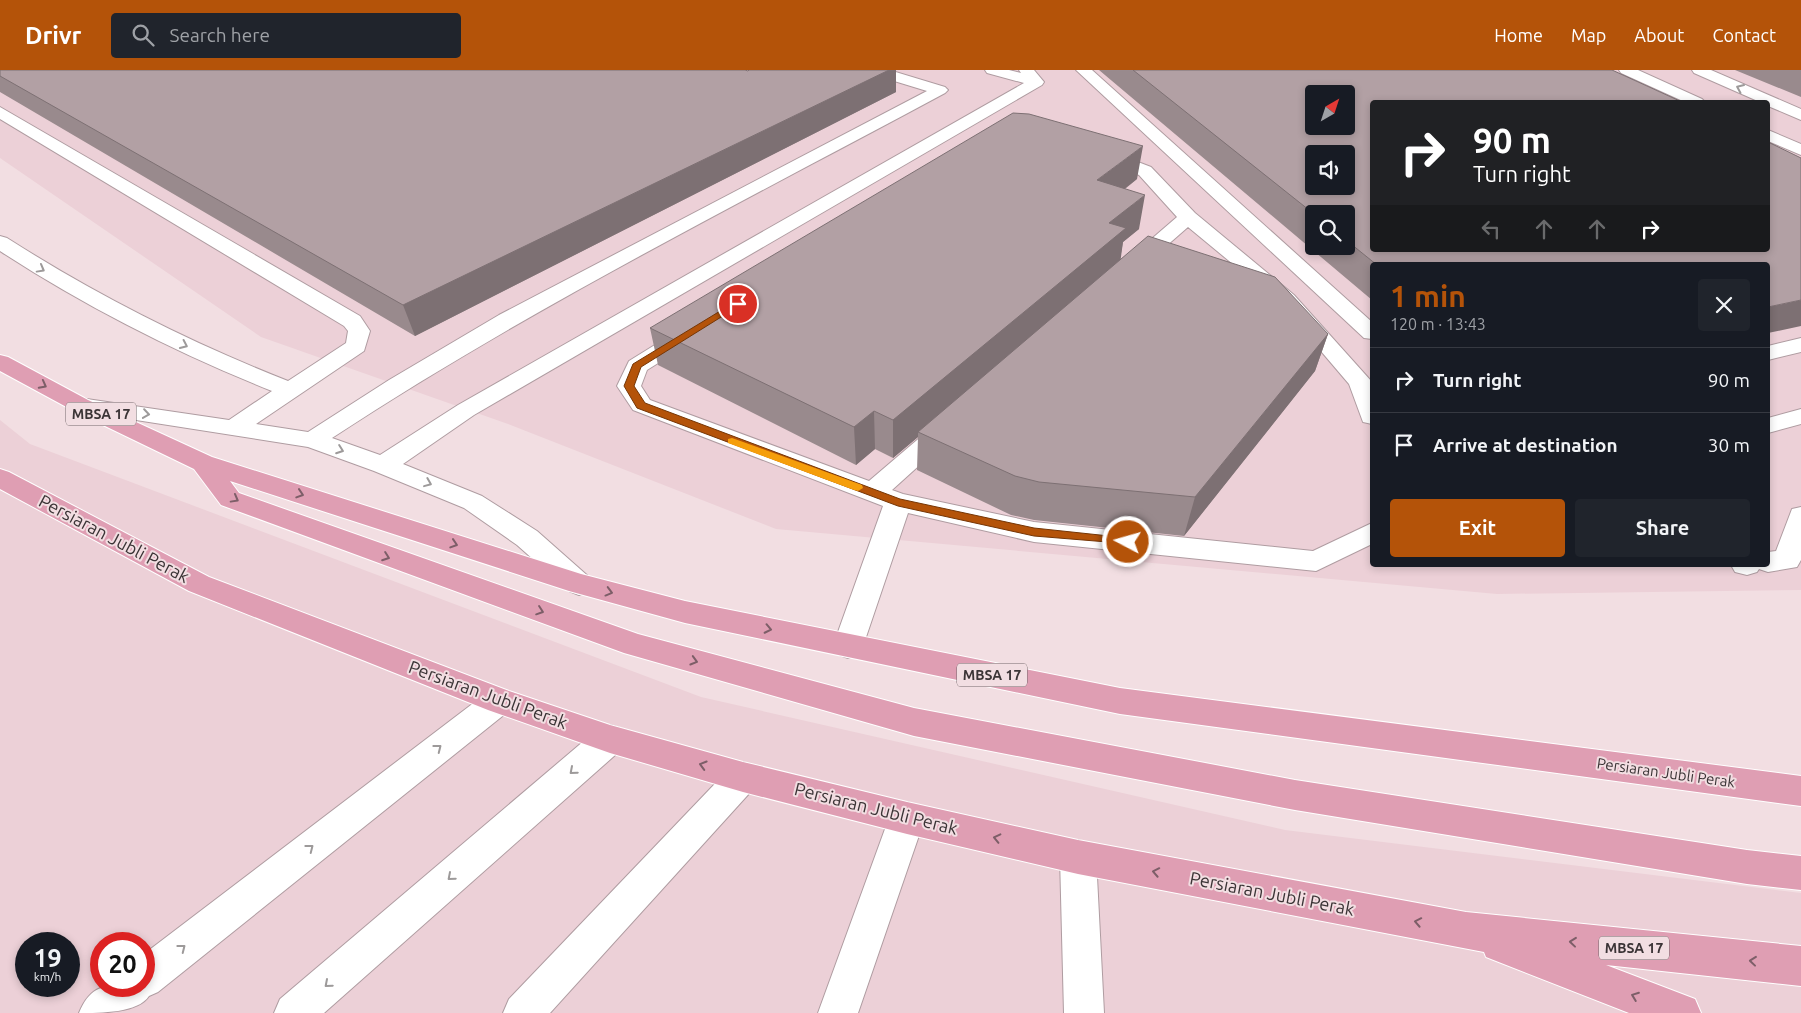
<!DOCTYPE html>
<meta charset="utf-8">
<style>
body{margin:0;font-family:Ubuntu,sans-serif;background:#20242c;color:#f1f3f6;height:100vh;display:flex;flex-direction:column;font-size:19px;white-space:nowrap}
*{box-sizing:border-box;margin:0}
p{font-size:16px;color:#9ea1a6}
.icon{flex:none;width:28px;height:28px;fill:none;stroke:currentColor;stroke-width:2;stroke-linecap:round;stroke-linejoin:round}
.map{position:relative;flex:1;overflow:hidden}
.sheet{position:absolute;left:1370px;top:192px;width:400px;height:305px;display:flex;flex-direction:column;background:#171b24;border-radius:5px;box-shadow:0 2px 8px #0003}
.sheet>*{flex:none}
.top-card{position:absolute;left:1370px;top:30px;width:400px;height:152px;border-radius:5px;box-shadow:0 2px 8px #0003;background:#202124;color:#fff;overflow:hidden}
.needle{width:32px;rotate:39deg}
.tools{position:absolute;left:1305px;top:15px;display:grid;gap:10px}
.tools a{display:grid;place-items:center;width:50px;height:50px;border-radius:5px;background:#171b24;box-shadow:0 2px 8px #0003;font-size:25px}
.speed{position:absolute;left:15px;top:862px;display:flex;gap:10px;font-size:25px;font-weight:700;text-align:center}
.speed>*{display:grid;place-content:center;width:65px;height:65px;border-radius:50%;background:#171b24;box-shadow:0 2px 8px #0003;line-height:1}
.speed small{font-size:12px;font-weight:400}
.speed .limit{border:8px solid #d22;background:#fff;color:#111}
.pin{position:absolute;display:grid;place-items:center;width:42px;height:42px;color:#fff;margin:-21px;border:2px solid #fff;border-radius:50%;box-shadow:0 1px 5px #0007}
.me{position:absolute;width:55px;margin:-28px;rotate:276deg;stroke-linejoin:round;filter:drop-shadow(0 0 4px #0008)}
.turn{display:flex;align-items:center;gap:18px;height:105px;padding:0 20px;font-size:22px}
.turn .icon{width:65px;height:65px;stroke-width:2.5}
.turn b{display:block;font-size:35px;line-height:42px}
.lanes{display:flex;align-items:center;height:48px;padding:0 20px;background:#0003;justify-content:center;gap:25px;direction:ltr}
.lanes .off{opacity:.35}
.round{display:grid;place-items:center;flex:none;width:52px;height:52px;border-radius:5px;background:#20242c}
.overview{display:flex;align-items:center;justify-content:space-between;height:85px;padding:0 20px}
h1{font-size:30px;font-weight:600;line-height:38px;color:#b45309}
.button{display:flex;gap:10px;margin-top:auto;padding:10px 20px}
.button a{flex:1;height:58px;border-radius:5px;background:#b45309;color:#fff;font-size:20px;font-weight:600;line-height:58px;text-align:center}
.button a+a{background:#20242c;color:#f1f3f6}
ul{padding:0;list-style:none}
li{display:flex;align-items:center;gap:15px;height:65px;padding:0 20px;border-top:1px solid #363941}
li div{flex:1}
li b{display:block;font-size:19px}
li em{font-style:normal}
header{display:flex;align-items:center;gap:30px;box-sizing:border-box;height:70px;padding:0 25px;background:#b45309;color:#fff}
header strong{font-size:24px}
nav{display:flex;gap:28px;margin-inline-start:auto;font-size:18px}
.search{width:350px;height:45px;background:#20242c;display:flex;align-items:center;gap:12px;box-sizing:border-box;padding:0 18px;border-radius:5px;color:#9ea1a6;font-size:19px}
.map>svg:first-child{display:block}
.built{fill:#ecd0d7;fill-rule:evenodd}
.lines{fill:none;stroke-linecap:round;stroke-linejoin:round}
.minor-casing{stroke:#af9ca1;stroke-width:2}
.major-casing{stroke:#fff;stroke-width:2}
.minor{fill:#fff;fill-rule:evenodd}
.major{fill:#df9eb3;fill-rule:evenodd}
.wall{fill:#998a8d;fill-rule:evenodd}
.shaded-wall{fill:#7d7073}
.building{fill:#b2a0a4;stroke:#7d7073;fill-rule:evenodd}
.oneway{stroke:#9d9a9a}
.oneway2{stroke:#7d5e68}
.route{fill:#b45309;stroke:#753606}
.slow{fill:#f59e0b}
.labels{text-anchor:middle;stroke-width:4;stroke-linejoin:round;paint-order:stroke}
.shield{fill:#f2dee2;stroke:#72676a;stroke-width:1}
.shield-label{font-size:14px;font-weight:bold;fill:#3b3436}
.street-label{font-size:15px;fill:#3b3436;stroke:#f2dee2}
.near-street-label{font-size:18px;fill:#3b3436;stroke:#f2dee2}
</style>
<header>
<strong>Drivr</strong>
<div class="search"><svg class="icon" aria-label="search" viewBox="0 0 24 24"><circle cx="10" cy="10" r="6"/><path d="M15 15l6 6"/></svg>Search here</div>
<nav><a>Home</a><a>Map</a><a>About</a><a>Contact</a></nav>
</header>
<div class="map">
<svg width="1801" height="943" viewBox="0 0 1801 943">
<rect width="100%" height="100%" fill="#f2dee2"/>
<path class="built" d="M0,0H1801V520L1497,524L776,459L508,354L261,267L0,88ZM1314,24H1346V56H1314ZM1372,32H1768V180H1372ZM1314,84H1346V116H1314ZM1314,144H1346V176H1314ZM1372,195H1768V495H1372Z
M0,350L30,374L701,627L1285,760L1801,823V943H0ZM26,874H69V916H26ZM101,874H144V916H101Z"/>
<g class="lines">
<defs>
<path id="minor" d="M866,0H889L945,17L948,20L945,23C739,134 528,239 332,368L380,385L458,335L1024,13L987,3L985,0H1009L1021,3L1019,0H1034L1044,12L1042,15L474,345L403,394L482,426L537,461L589,507L593,514L589,521L579,525L569,521L517,475L464,438L374,401L308,377L72,340L68,335L72,330L80,328L229,350L272,321C177,283 86,237 0,181V166L7,168C96,225 189,272 288,311L346,273L348,261L344,256L0,49V37L360,246L370,261L364,281L256,354L308,362L389,310L499,245L927,21L868,3Z
M1076,0H1092L1372,252V269L1364,268Z
M1619,0H1638L1702,29L1705,32H1685L1621,3Z
M1692,0H1711L1801,39V50L1768,36V32H1760L1694,3Z
M1768,60L1801,74V85L1768,71Z
M1104,79L1151,97L1195,143L1294,225L1372,312V354L1363,352L1349,314L1280,233L1188,157L1140,199L1133,201L1126,199L1123,195L1126,191L1177,147L1139,105L1098,88L1096,84L1098,80Z
M687,258L695,260L698,265L695,270L647,300L641,316L650,330L869,411L937,353L946,350L955,353L958,358L955,363L892,420L903,424L1034,452L1313,481L1372,453V474L1316,501L1034,472L908,443L863,576L859,584L848,588L837,584L833,576L883,436L633,340L617,316L629,291L679,260Z
M1801,268V282L1768,290V276Z
M1801,339V354L1768,363V348Z
M1801,437V490L1797,497L1768,502L1759,499L1757,502L1747,505L1735,502L1731,495H1768V482L1776,481L1792,439Z
M499,618L510,622L515,631L510,640L158,922L149,926C138,943 101,943 79,943C93,909 112,916 144,916V884L488,622Z
M610,655L622,659L626,669L622,679L324,943H274L280,929L598,659Z
M743,692L755,697L760,707L755,717L550,943H503L509,929L731,697Z
M907,732L919,737L925,748L858,943H818L889,748L895,737Z
M1078,770L1091,775L1096,787L1104,943H1064L1060,787L1065,775Z"/>
<path id="major" d="M0,285L8,287L88,330L212,387L581,504L685,531L1120,618L1801,706V736L1120,644L685,553L569,521L230,411L239,423L638,564L914,638L1295,710L1747,780L1801,786V820L1747,814L1295,740L914,666L624,583L221,435L194,399L72,340L0,301Z
M0,399L9,402L209,507L509,621L610,655L743,692L907,732L1078,770L1466,842L1801,876V916L1606,895L1695,929L1701,943H1629L1486,887L1484,882L1078,804L907,764L743,722L610,683L488,640L189,521L0,419Z"/>
</defs>
<use href="#minor" class="minor-casing"/>
<use href="#major" class="major-casing"/>
<use href="#minor" class="minor"/>
<use href="#major" class="major"/>
</g>
<path class="wall" d="M0,0L748,1L749,0H896V22L415,266L0,22Z
M1099,0H1612L1768,195H1372V230ZM1314,144H1346V176H1314Z
M1735,0H1801V27Z
M1137,109L1125,119L1139,159L1123,172L1120,189L1328,264L1315,301L1184,466L1034,450L1011,445L917,400L918,367L893,388L875,379L856,395L658,295L650,258Z"/>
<path class="shaded-wall" d="M889,0H896V22L415,266L403,235Z
M1143,76L1137,109L1092,144L1097,110Z
M1145,125L1139,159L1123,172L1120,194L918,362V367L893,388V350L1109,153Z
M1801,230V256L1768,263V237Z
M1328,264L1315,301L1184,466L1195,427Z
M874,341L875,379L856,395L854,357Z"/>
<path class="building" d="M0,0H745L748,1L749,0H889L403,235L0,6Z
M1133,0H1612L1682,32H1372V180H1768V72L1801,88V230L1768,237V195H1377L1346,170V144H1314ZM1314,24H1346V56H1314ZM1314,84H1346V116H1314Z
M1013,43L1029,44L1143,76L1097,110L1145,125L1109,153L1126,158L893,350L874,341L854,357L650,258Z
M1148,166L1275,207L1328,264L1195,427L1039,412L1015,406L918,362Z"/>
<defs><path id="oneway-chevron" d="M-2-3.5L2.5 0L-2 3.5" fill="none" stroke-width="1.6" stroke-linecap="round" stroke-linejoin="round" transform="scale(1.25)"/></defs>
<g class="oneway">
<use href="#oneway-chevron" transform="translate(1740 18) rotate(-156)"/>
<use href="#oneway-chevron" transform="translate(41 199) rotate(29)"/>
<use href="#oneway-chevron" transform="translate(184 275) rotate(25)"/>
<use href="#oneway-chevron" transform="translate(146 344) rotate(8)"/>
<use href="#oneway-chevron" transform="translate(340 380) rotate(20)"/>
<use href="#oneway-chevron" transform="translate(428 413) rotate(22)"/>
<use href="#oneway-chevron" transform="translate(438 678) rotate(-38)"/>
<use href="#oneway-chevron" transform="translate(573 701) rotate(139)"/>
<use href="#oneway-chevron" transform="translate(310 778) rotate(-38)"/>
<use href="#oneway-chevron" transform="translate(451 807) rotate(139)"/>
<use href="#oneway-chevron" transform="translate(182 878) rotate(-38)"/>
<use href="#oneway-chevron" transform="translate(328 914) rotate(139)"/>
</g>
<g class="oneway2">
<use href="#oneway-chevron" transform="translate(43 315) rotate(28)"/>
<use href="#oneway-chevron" transform="translate(300 424) rotate(18)"/>
<use href="#oneway-chevron" transform="translate(235 429) rotate(29)"/>
<use href="#oneway-chevron" transform="translate(454 474) rotate(18)"/>
<use href="#oneway-chevron" transform="translate(386 487) rotate(20)"/>
<use href="#oneway-chevron" transform="translate(609 522) rotate(15)"/>
<use href="#oneway-chevron" transform="translate(540 541) rotate(19)"/>
<use href="#oneway-chevron" transform="translate(768 559) rotate(12)"/>
<use href="#oneway-chevron" transform="translate(694 591) rotate(16)"/>
<use href="#oneway-chevron" transform="translate(703 695) rotate(-164)"/>
<use href="#oneway-chevron" transform="translate(997 768) rotate(-167)"/>
<use href="#oneway-chevron" transform="translate(1156 802) rotate(-169)"/>
<use href="#oneway-chevron" transform="translate(1418 852) rotate(-169)"/>
<use href="#oneway-chevron" transform="translate(1573 872) rotate(-174)"/>
<use href="#oneway-chevron" transform="translate(1753 891) rotate(-174)"/>
<use href="#oneway-chevron" transform="translate(1635 926) rotate(-159)"/>
</g>
<path class="route" d="M735,232L742,234L641,297L634,316L645,333L900,429L1034,458L1128,468L1132,469V474L1034,466L898,436L637,338L624,316L633,294Z"/>
<path class="slow" d="M732,368L862,415L863,418L858,421L854,420L728,373V369Z"/>
<g class="labels">
<g class="shield">
<rect x="66" y="332.5" width="70" height="23" rx="4"/>
<rect x="957" y="593.5" width="70" height="23" rx="4"/>
<rect x="1599" y="866.5" width="70" height="23" rx="4"/>
</g>
<g class="shield-label">
<text x="101" y="349">MBSA 17</text>
<text x="992" y="610">MBSA 17</text>
<text x="1634" y="883">MBSA 17</text>
</g>
<g class="street-label">
<text transform="translate(1666 703) rotate(8)" y="5">Persiaran Jubli Perak</text>
</g>
<g class="near-street-label">
<text transform="translate(114 469) rotate(28)" y="6">Persiaran Jubli Perak</text>
<text transform="translate(488 625) rotate(20)" y="6">Persiaran Jubli Perak</text>
<text transform="translate(876 739) rotate(14)" y="6">Persiaran Jubli Perak</text>
<text transform="translate(1272 824) rotate(11)" y="6">Persiaran Jubli Perak</text>
</g>
</g>
</svg>
<div class="tools">
<a><svg class="needle" viewBox="-14 -14 28 28"><path d="M0-13l5 13h-10z" fill="#e53935"/><path d="M0 13l5-13h-10z" fill="#9ea1a6"/></svg></a>
<a><svg class="icon" aria-label="sound" viewBox="0 0 24 24"><path d="M4 9h4l5-4v14l-5-4H4zM17 9q2 3 0 6"/></svg></a>
<a><svg class="icon" aria-label="search" viewBox="0 0 24 24"><circle cx="10" cy="10" r="6"/><path d="M15 15l6 6"/></svg></a>
</div>
<div class="speed"><div>19<small>km/h</small></div><div class="limit">20</div></div>
<div class="pin" style="left:738px;top:234px;background:#d93025"><svg class="icon" aria-label="arrive" viewBox="0 0 24 24"><path d="M6 21V4h12l-3 4 3 4H6"/></svg></div>
<svg class="me" style="left:1128px;top:472px" viewBox="-20 -20 40 40"><circle r="17" fill="#b45309" stroke="#fff" stroke-width="3"/><path d="M0-11L8 9 0 5-8 9z" fill="#fff"/></svg>
<div class="top-card">
<div class="turn"><svg class="icon" aria-label="right" viewBox="0 0 24 24"><path d="M7 20v-9h11M14 6l5 5-5 5"/></svg><div><b>90 m</b>Turn right</div></div>
<div class="lanes"><svg class="icon off" aria-label="left" viewBox="0 0 24 24"><path d="M17 20v-9H6M10 6l-5 5 5 5"/></svg><svg class="icon off" aria-label="ahead" viewBox="0 0 24 24"><path d="M12 20V5M6 11l6-6 6 6"/></svg><svg class="icon off" aria-label="ahead" viewBox="0 0 24 24"><path d="M12 20V5M6 11l6-6 6 6"/></svg><svg class="icon" aria-label="right" viewBox="0 0 24 24"><path d="M7 20v-9h11M14 6l5 5-5 5"/></svg></div>
</div>
<section class="sheet">
<div class="overview"><div><h1>1 min</h1><p>120 m · 13:43</p></div><a class="round"><svg class="icon" aria-label="close" viewBox="0 0 24 24"><path d="M6 6l12 12M18 6L6 18"/></svg></a></div>
<ul>
<li><svg class="icon" aria-label="right" viewBox="0 0 24 24"><path d="M7 20v-9h11M14 6l5 5-5 5"/></svg><div><b>Turn right</b></div><em>90 m</em></li>
<li><svg class="icon" aria-label="arrive" viewBox="0 0 24 24"><path d="M6 21V4h12l-3 4 3 4H6"/></svg><div><b>Arrive at destination</b></div><em>30 m</em></li>
</ul>
<div class="button"><a>Exit</a><a>Share</a></div>
</section>
</div>
